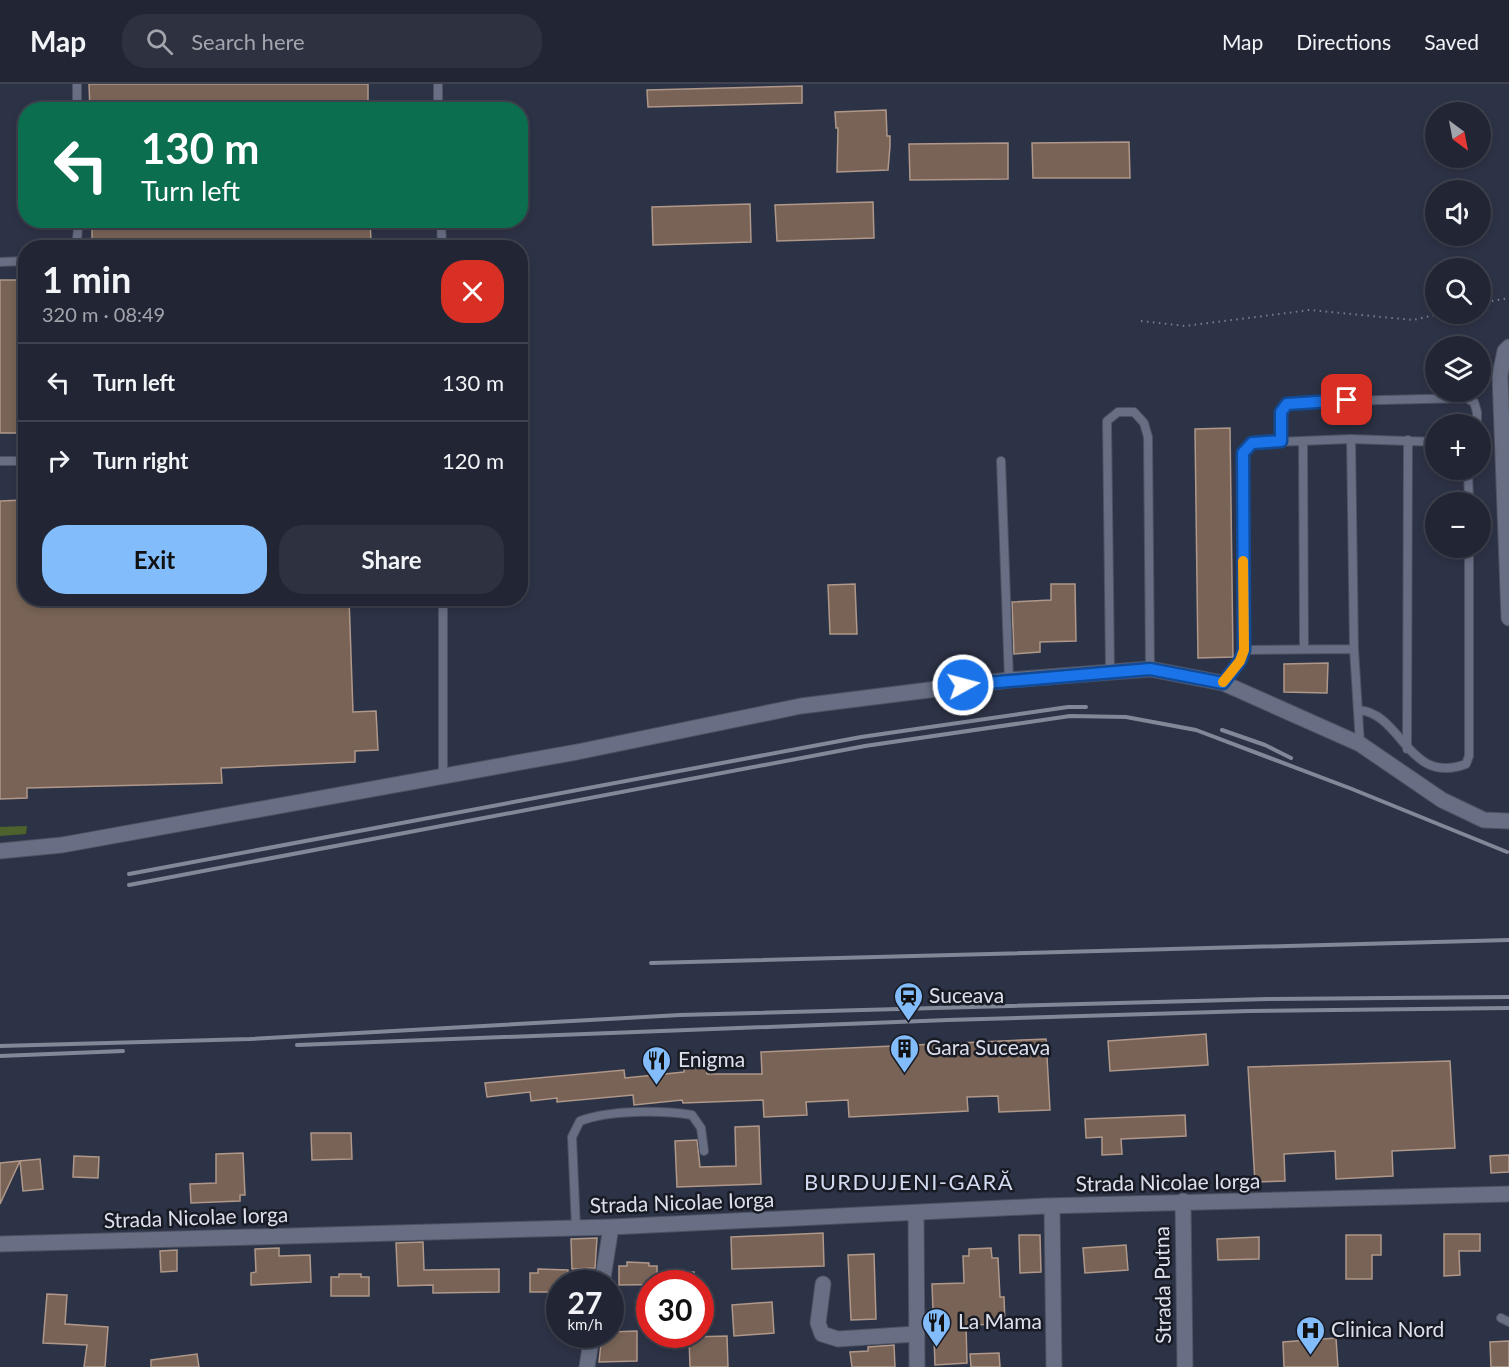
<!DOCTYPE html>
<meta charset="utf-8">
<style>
body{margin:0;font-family:Lato,sans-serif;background:#2e3240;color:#f1f3f6;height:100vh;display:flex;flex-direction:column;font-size:22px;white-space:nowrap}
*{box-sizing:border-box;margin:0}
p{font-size:20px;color:#a2a5ac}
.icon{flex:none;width:33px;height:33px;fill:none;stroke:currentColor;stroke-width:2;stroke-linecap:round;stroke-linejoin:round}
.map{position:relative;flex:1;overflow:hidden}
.side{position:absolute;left:18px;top:156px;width:510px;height:366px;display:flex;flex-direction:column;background:#222634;border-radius:24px;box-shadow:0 3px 9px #0003,0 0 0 2px #3f434f}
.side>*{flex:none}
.guide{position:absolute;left:18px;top:18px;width:510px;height:126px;border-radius:24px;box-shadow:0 3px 9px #0003,0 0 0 2px #3f434f;background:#0b6e4f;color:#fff;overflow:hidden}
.needle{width:39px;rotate:148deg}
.buttons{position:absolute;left:1425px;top:18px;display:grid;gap:12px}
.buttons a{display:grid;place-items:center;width:66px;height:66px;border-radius:50%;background:#222634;box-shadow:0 3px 9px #0003,0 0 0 2px #3f434f;font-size:30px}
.speed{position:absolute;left:546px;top:1186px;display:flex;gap:12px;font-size:30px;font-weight:700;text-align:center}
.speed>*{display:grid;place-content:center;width:78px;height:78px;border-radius:50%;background:#222634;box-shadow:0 3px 9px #0003,0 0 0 2px #3f434f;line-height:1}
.speed small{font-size:15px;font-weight:400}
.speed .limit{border:9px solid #d22;background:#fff;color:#111}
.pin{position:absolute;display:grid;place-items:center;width:51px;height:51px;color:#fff;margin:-26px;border-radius:12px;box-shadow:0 3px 9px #0006}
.me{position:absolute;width:66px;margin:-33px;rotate:83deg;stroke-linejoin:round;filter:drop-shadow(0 0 4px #0008)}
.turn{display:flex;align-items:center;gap:21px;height:126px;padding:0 24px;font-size:27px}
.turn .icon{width:78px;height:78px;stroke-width:2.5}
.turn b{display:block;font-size:42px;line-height:51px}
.round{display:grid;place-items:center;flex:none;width:63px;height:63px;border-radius:24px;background:#2e3240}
.summary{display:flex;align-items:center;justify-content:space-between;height:102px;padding:0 24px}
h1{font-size:36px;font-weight:700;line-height:45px}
.primary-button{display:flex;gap:12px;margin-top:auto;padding:12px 24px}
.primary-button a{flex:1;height:69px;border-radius:24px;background:#83bcfb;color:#111;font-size:24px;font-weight:700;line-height:69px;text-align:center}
.primary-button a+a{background:#2e3240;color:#f1f3f6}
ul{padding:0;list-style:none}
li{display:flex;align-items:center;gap:18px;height:78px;padding:0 24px;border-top:2px solid #3f434f}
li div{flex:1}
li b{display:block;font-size:22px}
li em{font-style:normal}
header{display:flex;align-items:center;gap:36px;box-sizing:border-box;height:84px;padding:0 30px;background:#222634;border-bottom:2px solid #3f434f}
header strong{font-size:28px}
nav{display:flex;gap:33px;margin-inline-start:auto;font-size:21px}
.search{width:420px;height:54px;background:#2e3240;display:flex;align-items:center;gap:15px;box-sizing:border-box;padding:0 21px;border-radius:24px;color:#a2a5ac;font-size:22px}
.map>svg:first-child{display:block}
.green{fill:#4e622d}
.building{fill:#786356;stroke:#af9889;stroke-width:1.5}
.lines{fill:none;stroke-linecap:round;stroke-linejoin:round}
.lane-casing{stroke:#4d5161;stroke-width:10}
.street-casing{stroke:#4d5161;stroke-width:17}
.path{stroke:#787d8d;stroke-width:2;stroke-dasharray:1.5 4.5;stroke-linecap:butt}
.lane{stroke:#686f84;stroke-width:8}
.street{stroke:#686f84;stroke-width:15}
.rail{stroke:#838898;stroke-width:4}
.route-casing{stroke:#114b97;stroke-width:15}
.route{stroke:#1a73e8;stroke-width:10}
.slow{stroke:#f59e0b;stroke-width:10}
.labels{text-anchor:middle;stroke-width:5;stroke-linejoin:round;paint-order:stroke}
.poi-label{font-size:21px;fill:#dce0ec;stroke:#181b24;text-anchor:start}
.street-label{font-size:21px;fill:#dce0ec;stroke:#181b24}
.neighbourhood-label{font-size:22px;letter-spacing:1.5px;fill:#d2daf2;stroke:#181b24}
</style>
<header>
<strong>Map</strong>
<div class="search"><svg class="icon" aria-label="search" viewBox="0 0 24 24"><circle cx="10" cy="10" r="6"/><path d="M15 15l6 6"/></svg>Search here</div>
<nav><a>Map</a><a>Directions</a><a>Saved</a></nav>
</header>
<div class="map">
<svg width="1509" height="1283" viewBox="0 0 1509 1283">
<rect width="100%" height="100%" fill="#2d3346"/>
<path class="green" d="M27,742L26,750L0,752V743Z"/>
<path class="building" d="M89,0H368V26H90Z
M802,2V19L648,23L647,6Z
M886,26L887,52H890V62L888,86L837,88L838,44H836L835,28Z
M1129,58L1130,94H1033L1032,59Z
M1008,59V95L910,96L909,60Z
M873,118L874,154L777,157L775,121Z
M750,120L751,158L653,161L652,123Z
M92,136H370L371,157H329V164H92Z
M0,196H26V349H0Z
M1230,344L1233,573L1198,574L1195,345Z
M23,416L26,514H349L353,628L376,627L378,666L355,667V678L221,684L222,699L27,704V714L0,715V417Z
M855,500L857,550H830L828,501Z
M1051,500H1075L1076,557L1040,558V568L1014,570L1012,518L1051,516Z
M1328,579L1327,609L1284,608V580Z
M1206,950L1208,981L1110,987L1108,957Z
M1046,955L1050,1026L999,1028L998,1012L967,1013L968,1027L849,1033L848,1016L806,1018L807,1031L764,1033L763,1016L683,1019L682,1016L634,1021L633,1011L557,1018V1014L531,1017L530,1008L487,1013L485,999L624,986L625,994L684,988V984L706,982L707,990H762L761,968Z
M1450,977L1455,1064L1392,1067L1393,1092L1336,1095L1335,1067L1284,1070L1285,1097L1255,1098L1248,983Z
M1185,1031L1186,1052L1121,1055L1122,1070L1102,1071V1053L1086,1054L1085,1035Z
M759,1042L761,1100L677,1103L675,1057L697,1056L700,1083L736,1082L735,1043Z
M311,1049H351L352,1075L312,1076Z
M243,1069L245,1111H240V1117L191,1119L190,1100L216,1099V1070Z
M1509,1071V1088L1491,1089L1490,1072Z
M74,1072L99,1073L98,1094L73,1093Z
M40,1075L43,1105L23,1107L20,1077Z
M20,1077L0,1120V1079Z
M823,1149L824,1182L732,1185L731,1153Z
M1444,1150H1480V1167H1459L1460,1191L1444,1192Z
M1019,1151H1040L1041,1188L1020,1189Z
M1346,1151H1381V1171H1372V1195H1346Z
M1259,1153V1175L1218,1176L1217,1155Z
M597,1154L595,1184L572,1185L571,1155Z
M423,1158L424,1186L499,1185V1208L433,1209V1201L398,1202L396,1159Z
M1126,1161L1128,1186L1085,1189L1083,1164Z
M279,1164V1172L310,1171L311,1198L251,1201V1189L256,1188L255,1165Z
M991,1164L992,1174H998L1000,1213H1004L1005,1240L966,1241L967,1279L935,1281L932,1200L964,1199L963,1172H969V1165Z
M177,1166V1187L161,1188L160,1167Z
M874,1170L876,1235L851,1236L848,1171Z
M627,1178L649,1179V1182H657V1190L694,1188V1200L619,1201V1182H627Z
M538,1185L568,1186V1200H560V1208H530V1189H538Z
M339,1190H361V1193H369V1212H331V1193H339Z
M47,1210L67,1211L65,1240L108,1243L105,1283H84L87,1261L43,1259Z
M772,1218L774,1249L734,1252L732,1221Z
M637,1247V1277L599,1278L602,1251H610V1248Z
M727,1252L728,1283H690L689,1253Z
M1336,1254L1338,1283H1284L1283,1258Z
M1509,1257V1283H1491L1490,1258Z
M894,1261L895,1283H852L850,1268L868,1267V1263Z
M999,1269L1000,1283H971L970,1270Z
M197,1270L199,1283H151V1276Z"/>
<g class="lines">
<defs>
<path id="lane" d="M77,0V26
M438,0V26
M441,136L442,164
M76,164L79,136
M0,178L26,177
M1351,355L1354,565L1360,660
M1281,357C1281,337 1277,322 1300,318L1466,314L1474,318L1477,328V340
M1303,358L1304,563
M0,377H26
M1001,377L1009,596
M1468,386L1469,418
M443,514V692
M1244,566L1354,565
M1110,587L1107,337L1118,328H1134L1144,339L1148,353L1150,585
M1223,599L1240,577L1244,566L1243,369L1252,359L1351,355L1436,358
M1359,626C1403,630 1408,702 1466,680L1469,672V464
M1407,665L1408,356
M576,1144L572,1053L580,1037C609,1026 661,1026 692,1031L701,1044L704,1067
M1501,1234L1509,1238"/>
<path id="street" d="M1509,263L1505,267L1500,291L1509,534
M0,767L62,761L577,668L801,622L1009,596L1150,585L1223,599L1360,660L1442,716L1484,736L1509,737
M1183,1117L1185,1283
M1052,1123L1054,1283
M916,1129L917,1283
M0,1160L611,1143L1045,1122L1509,1110
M602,1200L611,1143
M823,1200L818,1239L822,1250L838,1255L916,1250
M587,1283L592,1251"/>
</defs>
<use href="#lane" class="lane-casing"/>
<use href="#street" class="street-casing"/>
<path class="path" d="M1480,219L1509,214
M1141,237L1185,242L1310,226L1413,236L1439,230"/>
<use href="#lane" class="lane"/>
<use href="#street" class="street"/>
<path class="rail" d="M1222,646L1265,661L1291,674
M129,790L861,653L1068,623H1086
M129,801L865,662L1070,632L1126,633L1196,646L1352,705L1507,768
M651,879L1509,856
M297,961L948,936L1249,927L1509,924
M0,962L250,955L680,931L1268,915L1509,913
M0,972L123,967"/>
</g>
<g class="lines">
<defs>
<path id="route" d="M963,601L1150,585L1223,599L1240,577L1244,566L1243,369L1252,359L1281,357V328L1287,320L1347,316"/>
</defs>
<use href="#route" class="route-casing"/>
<use href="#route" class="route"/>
<path class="slow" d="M1223,598L1240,577L1244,566L1243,477"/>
</g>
<defs>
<symbol id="station-pin" viewBox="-11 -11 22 30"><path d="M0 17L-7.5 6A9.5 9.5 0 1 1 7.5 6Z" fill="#83bcfb" stroke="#181b24"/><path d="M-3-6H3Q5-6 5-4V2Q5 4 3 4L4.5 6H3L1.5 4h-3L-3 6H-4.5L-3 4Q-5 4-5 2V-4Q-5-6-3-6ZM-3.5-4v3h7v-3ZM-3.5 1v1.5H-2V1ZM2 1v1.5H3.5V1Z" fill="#111"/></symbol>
<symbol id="building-pin" viewBox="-11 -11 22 30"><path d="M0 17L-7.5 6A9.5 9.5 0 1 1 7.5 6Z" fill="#83bcfb" stroke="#181b24"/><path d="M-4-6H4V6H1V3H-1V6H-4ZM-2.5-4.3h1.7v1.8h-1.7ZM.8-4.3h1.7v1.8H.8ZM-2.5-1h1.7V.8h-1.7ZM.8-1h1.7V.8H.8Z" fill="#111"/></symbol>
<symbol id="restaurant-pin" viewBox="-11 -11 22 30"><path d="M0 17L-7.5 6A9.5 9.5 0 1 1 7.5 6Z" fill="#83bcfb" stroke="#181b24"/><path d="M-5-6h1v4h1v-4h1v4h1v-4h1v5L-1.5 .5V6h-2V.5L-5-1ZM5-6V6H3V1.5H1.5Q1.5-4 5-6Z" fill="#111"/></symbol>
<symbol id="hospital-pin" viewBox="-11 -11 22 30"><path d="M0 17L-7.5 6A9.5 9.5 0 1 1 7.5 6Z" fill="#83bcfb" stroke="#181b24"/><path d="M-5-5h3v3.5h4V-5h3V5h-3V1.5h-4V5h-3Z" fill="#111"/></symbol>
</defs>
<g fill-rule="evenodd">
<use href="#station-pin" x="892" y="896" width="33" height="45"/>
<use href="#building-pin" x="888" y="948" width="33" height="45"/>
<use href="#restaurant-pin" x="640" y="960" width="33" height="45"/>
<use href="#restaurant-pin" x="920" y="1222" width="33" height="45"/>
<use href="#hospital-pin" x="1294" y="1230" width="33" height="45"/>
</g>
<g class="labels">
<g class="poi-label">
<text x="929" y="919">Suceava</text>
<text x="926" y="971">Gara Suceava</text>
<text x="678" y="983">Enigma</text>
<text x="958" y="1245">La Mama</text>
<text x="1331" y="1253">Clinica Nord</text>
</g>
<g class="street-label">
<text transform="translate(1168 1099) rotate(-1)" y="7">Strada Nicolae Iorga</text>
<text transform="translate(682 1119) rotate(-2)" y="7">Strada Nicolae Iorga</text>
<text transform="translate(196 1134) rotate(-2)" y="7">Strada Nicolae Iorga</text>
<text transform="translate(1163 1201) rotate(-91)" y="7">Strada Putna</text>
</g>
<g class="neighbourhood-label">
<text x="909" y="1106">BURDUJENI-GARĂ</text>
</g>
</g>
</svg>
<div class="buttons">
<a><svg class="needle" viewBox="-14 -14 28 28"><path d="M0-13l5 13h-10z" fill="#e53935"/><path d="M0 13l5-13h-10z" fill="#a2a5ac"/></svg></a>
<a><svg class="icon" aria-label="sound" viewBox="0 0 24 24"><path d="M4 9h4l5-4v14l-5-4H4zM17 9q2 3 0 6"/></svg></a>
<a><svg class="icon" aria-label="search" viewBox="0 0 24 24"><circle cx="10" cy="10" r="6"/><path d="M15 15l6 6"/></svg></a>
<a><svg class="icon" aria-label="layers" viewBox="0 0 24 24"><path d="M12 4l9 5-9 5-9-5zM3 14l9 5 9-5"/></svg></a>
<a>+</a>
<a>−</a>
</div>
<div class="speed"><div>27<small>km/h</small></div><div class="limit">30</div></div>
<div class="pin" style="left:1347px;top:316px;background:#d93025"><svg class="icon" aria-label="arrive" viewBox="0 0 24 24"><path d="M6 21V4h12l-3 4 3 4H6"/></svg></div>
<svg class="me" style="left:963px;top:601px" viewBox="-20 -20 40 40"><circle r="17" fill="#1a73e8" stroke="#fff" stroke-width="3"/><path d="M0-11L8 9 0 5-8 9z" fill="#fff"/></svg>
<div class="guide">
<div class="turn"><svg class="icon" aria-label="left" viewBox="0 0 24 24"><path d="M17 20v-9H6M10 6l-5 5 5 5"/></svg><div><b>130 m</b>Turn left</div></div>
</div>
<section class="side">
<div class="summary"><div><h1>1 min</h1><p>320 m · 08:49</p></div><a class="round" style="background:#d93025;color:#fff"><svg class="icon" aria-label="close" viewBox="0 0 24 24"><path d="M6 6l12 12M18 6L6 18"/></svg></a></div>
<ul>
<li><svg class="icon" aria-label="left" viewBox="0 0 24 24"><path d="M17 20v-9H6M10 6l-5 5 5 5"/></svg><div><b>Turn left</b></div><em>130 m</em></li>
<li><svg class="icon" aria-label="right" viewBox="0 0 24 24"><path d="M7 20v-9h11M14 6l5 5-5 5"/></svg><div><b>Turn right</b></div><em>120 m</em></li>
</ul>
<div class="primary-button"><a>Exit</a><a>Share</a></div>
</section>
</div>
